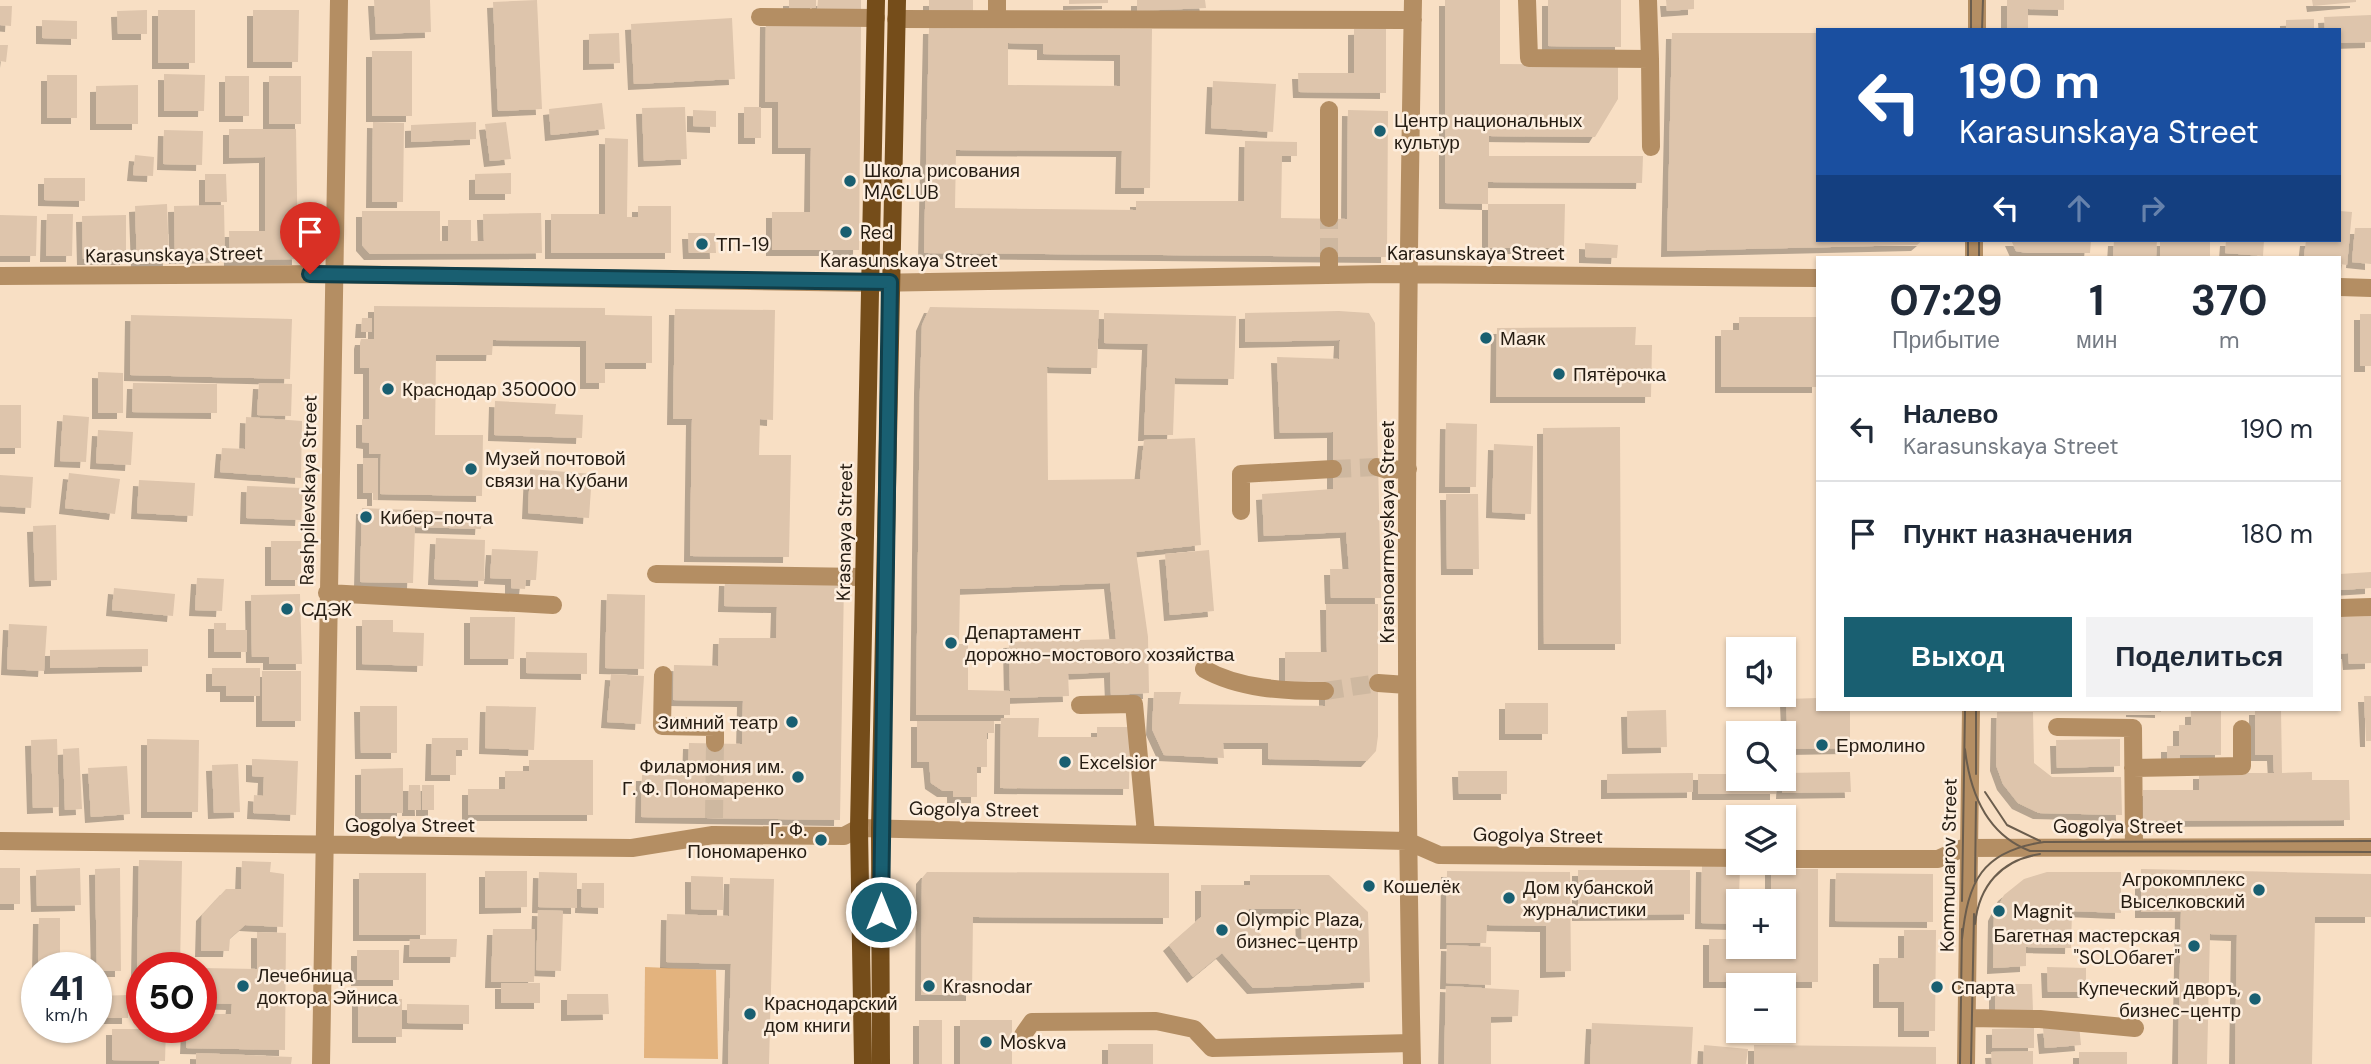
<!DOCTYPE html>
<html lang="ru">
<meta charset="utf-8">
<style>
body{margin:0;font-family:"DM Sans",sans-serif;background:#f2f2f3;color:#1f2937;height:100vh;display:flex;flex-direction:column;font-size:26px;white-space:nowrap}
*{box-sizing:border-box;margin:0}
p{font-size:23px;color:#747a83}
.icon{flex:none;width:38px;height:38px;fill:none;stroke:currentColor;stroke-width:2;stroke-linecap:round;stroke-linejoin:round}
.map{position:relative;flex:1;overflow:hidden}
.side{position:absolute;left:1816px;top:256px;width:525px;height:455px;display:flex;flex-direction:column;background:#fff;border-radius:0px;box-shadow:0 2px 5px #0004}
.side>*{flex:none}
.hud{position:absolute;left:1816px;top:28px;width:525px;height:214px;border-radius:0px;box-shadow:0 2px 5px #0004;background:#1a4fa0;color:#fff;overflow:hidden}
.tools{position:absolute;left:1726px;top:637px;display:grid;gap:14px}
.tools a{display:grid;place-items:center;width:70px;height:70px;border-radius:0px;background:#fff;box-shadow:0 2px 5px #0004;font-size:35px}
.speed{position:absolute;left:21px;top:952px;display:flex;gap:14px;font-size:35px;font-weight:700;text-align:center}
.speed>*{display:grid;place-content:center;width:91px;height:91px;border-radius:50%;background:#fff;box-shadow:0 2px 5px #0004;line-height:1}
.speed small{font-size:18px;font-weight:400}
.speed .limit{border:10px solid #d22;background:#fff;color:#111}
.pin{position:absolute;display:grid;place-items:center;width:60px;height:60px;color:#fff;margin:-72px -30px;border-radius:50% 50% 50% 0;rotate:-45deg;box-shadow:0 0 7px #0007}
.pin .icon{rotate:45deg}
.me{position:absolute;width:77px;margin:-38px;rotate:0deg;stroke-linejoin:round;filter:drop-shadow(0 0 5px #0008)}
.turn{display:flex;align-items:center;gap:24px;height:147px;padding:0 28px;font-size:32px}
.turn .icon{width:91px;height:91px;stroke-width:2.5}
.turn b{display:block;font-size:49px;line-height:60px}
.lanes{display:flex;align-items:center;height:66px;padding:0 28px;background:#0003;justify-content:center;gap:35px;direction:ltr}
.lanes .off{opacity:.35}
.eta{display:flex;justify-content:space-evenly;align-items:center;height:119px;text-align:center}
.eta b{font-size:42px;font-weight:700;line-height:49px}
.primary-button{display:flex;gap:14px;margin-top:auto;padding:14px 28px}
.primary-button a{flex:1;height:80px;border-radius:0px;background:#195f71;color:#fff;font-size:28px;font-weight:700;line-height:80px;text-align:center}
.primary-button a+a{background:#f2f2f3;color:#1f2937}
ul{padding:0;list-style:none}
li{display:flex;align-items:center;gap:21px;height:105px;padding:0 28px;border-top:2px solid #e0e1e3}
li div{flex:1}
li b{display:block;font-size:26px}
li em{font-style:normal}
.map>svg:first-child{display:block}
.green{fill:#e3b37e}
.building{fill:#dec5ac;fill-rule:evenodd;filter:url(#shadow)}
.lines{fill:none;stroke-linecap:round;stroke-linejoin:round}
.minor-tunnel{stroke:#ceb8a0;stroke-width:18;stroke-dasharray:18 9;stroke-linecap:butt}
.minor{stroke:#b48e63;stroke-width:18}
.major{stroke:#754d1a;stroke-width:18}
.tram{stroke:#6b5d4d;stroke-width:2}
.route-casing{stroke:#103e49;stroke-width:18}
.route{stroke:#195f71;stroke-width:12}
.poi-dot{fill:#195f71;stroke:#fdeede;stroke-width:2.5}
.labels{text-anchor:middle;stroke-width:5;stroke-linejoin:round;paint-order:stroke}
.poi-label{font-size:19px;fill:#251c12;stroke:#fdeede;text-anchor:start}
.street-label{font-size:19px;fill:#251c12;stroke:#fdeede}
</style>
<div class="map">
<svg width="2371" height="1064" viewBox="0 0 2371 1064">
<defs>
<filter id="shadow"><feDropShadow dx="-6" dy="6" stdDeviation="0" flood-color="#0004"/></filter>
</defs>
<rect width="100%" height="100%" fill="#f8dfc4"/>
<path class="green" d="M645,967L716,970L718,1059L644,1058Z"/>
<path class="building" d="M374,0H430L431,32L376,34Z
M537,0L542,109L498,111L493,2Z
M789,0H816V8H789Z
M818,0H861V12L817,11Z
M929,0H973V13H929Z
M1069,0H1108V3L1069,4Z
M1137,0H1205L1206,8L1137,11Z
M1445,0H1500V64L1618,65V99L1595,137L1489,136V156H1643L1642,183L1488,182V204L1445,203Z
M1548,0H1621V47L1548,46Z
M1666,0H1694V9L1667,11Z
M2007,0H2064V10L2028,9V30H2007Z
M2312,0H2356V2L2313,6Z
M0,6H12L11,26L0,25Z
M147,10V34H118L117,11Z
M158,10H195V63H158Z
M253,10H299L298,62H253Z
M2371,15V42L2340,43V30H2325L2324,17Z
M732,18L735,79L634,84L631,24Z
M2314,19V30H2286V20Z
M42,20L77,21V39L42,38Z
M766,21H861L859,250H772V212H810L811,148H778V102H765Z
M929,28L1152,29L1150,188H1121L1122,151L956,150L955,208L1136,210V201H1244L1245,141L1297,142V156H1282L1281,218L1347,219L1348,110L1388,111L1387,257L924,253ZM1008,43L1043,44V54L1120,55V86L1008,85Z
M1386,28V93L1299,92L1298,73H1354V29Z
M619,33L620,63L589,64V34Z
M1672,33H1818V240H1923L1917,245L1667,251Z
M0,45H8L6,62L0,61Z
M372,51H412V116H372Z
M164,74L205,75L204,111H164Z
M47,75H77V118H47Z
M225,76H249V116H225Z
M269,76H301V124H269Z
M1213,81L1276,84L1273,132L1211,128Z
M138,85V124H96V86Z
M602,103L605,129L551,135L549,109Z
M685,107L687,159L644,161L642,108Z
M744,107H761V138H744Z
M693,110L716,111V127L693,126Z
M373,122L404,123L403,202H372Z
M476,122V139L411,142V125Z
M506,122L511,159L490,161L485,124Z
M229,129H296L298,259L230,260L229,231H265V157L229,158Z
M164,130L203,131L202,165L163,164Z
M605,138L628,139L627,217H638V206H671V253H551V214H605Z
M135,155L154,157L153,176L133,175Z
M511,173V194H475V174Z
M205,174H226L227,202H205Z
M44,178H85V201L44,200Z
M167,204L169,262L137,263L135,206Z
M1488,204H1565L1564,248H1488Z
M224,205L225,257L175,258L174,206Z
M362,211H440V241H448V220H471V241H484L483,214L541,213L542,253L370,254L362,245Z
M2340,211L2352,212L2347,265L2340,264V257H2304L2306,240H2340Z
M47,214H73L72,256H46Z
M0,215L37,216L36,256H0Z
M126,215V259H83L82,216Z
M2355,228H2371V264L2352,262Z
M688,233H715L716,253H689Z
M2011,240H2091L2090,253H2027L2016,251Z
M2114,240H2157L2156,257L2113,256Z
M2160,240H2210V257H2160Z
M2226,240H2264L2263,256L2225,253Z
M1585,243L1618,245L1617,258L1585,257Z
M374,306L605,308V315L652,316V363H605V383H586V341L493,340L492,355H436L435,435H483L482,496L380,494L381,454H369V443L362,442V419H369V368H360V343L361,339H374Z
M930,307L1099,310L1097,368L1047,367L1048,480L1140,479L1144,440L1195,438L1201,545L1136,552L1148,637L1149,693L1111,695L1110,672L1068,674L1069,696L1010,698V715H916L920,388L922,325ZM1110,583L1116,639L1009,642L1010,691L968,690V644H959L960,589Z
M675,309L775,310L773,420L760,419L759,455H791L789,557L690,556L692,419H673Z
M1339,311L1369,313L1375,323L1381,598H1331L1330,569H1349L1346,532L1264,536L1262,494L1333,489V432L1280,433L1277,357L1339,359L1340,340L1245,342V313Z
M1104,313L1236,316L1234,379L1175,378L1173,435H1144L1148,344L1104,343Z
M2360,314H2371V366H2360Z
M131,315L292,319L290,379L130,375Z
M1739,317H1818V387H1721V330H1739Z
M362,318H372V332H361Z
M1636,327L1635,345H1652L1651,397H1496L1497,328Z
M98,372L123,373V413H98Z
M133,383L217,384V413L132,412Z
M259,383L292,384L291,416L257,415Z
M495,401L556,404L555,414L583,415L582,438L494,435Z
M0,405H21V448H0Z
M63,415L89,417L86,462L60,461Z
M246,417L302,421L301,478L220,472L222,448L245,449Z
M1446,423L1477,424L1476,487H1445Z
M1620,427L1621,644H1544L1543,428Z
M98,430L133,432L131,465L96,463Z
M1494,444L1533,446L1531,514L1492,512Z
M363,458H378V500H373V493H363Z
M530,469L592,474L589,518L528,513Z
M69,473L120,479L115,514L65,508Z
M0,475L33,477L31,508L0,506Z
M139,480L195,483L193,516L137,513Z
M247,486L303,488L301,520L246,518Z
M1446,494H1478L1479,569H1447Z
M362,508L482,513L481,529L415,527L413,583L360,582Z
M56,525L57,580L35,581L33,526Z
M436,538L485,540L484,581L434,579Z
M271,541H301V580H271Z
M492,549L538,551L536,580H526L525,589L511,588V579L490,578Z
M1209,550L1214,611L1170,615L1165,554Z
M2371,572V588L2340,590V574Z
M197,578L224,579L222,611L195,610Z
M725,580L844,582L840,820L641,817L642,775H688L689,743L742,744L743,701L673,700L674,665L718,666L719,638H776L777,607L724,606Z
M114,588L175,594L173,616L112,610Z
M300,594L302,664H269V657H252L251,595Z
M607,594L645,595L644,669L605,668Z
M1326,604H1378V736L1376,751L1367,761L1268,759V743H1223L1224,758L1164,755L1152,729L1154,692H1181L1179,704L1325,706V683H1285V652H1327Z
M2371,616V663L2349,664L2348,653L2340,654V617Z
M470,617H515L514,659H470Z
M362,620H393V632L424,633L423,666L362,664Z
M214,623H226V630H247V652H214Z
M9,624L47,626L44,671L7,669Z
M148,649V666L50,668V650Z
M526,652L587,653V674L526,673Z
M212,668H260V696H226V686H212Z
M262,671H301V721H262Z
M611,674L644,676L641,724L607,722Z
M2364,696H2371V741H2366Z
M1818,698V709H1850V748L1796,749V721L1787,722L1786,699Z
M1505,703H1548V734H1505Z
M360,706H397V753H361Z
M486,706L536,707L534,750L485,748Z
M2132,709H2161V712L2132,711Z
M2255,709H2281L2282,773L2312,772V780H2349L2350,820L2143,821V790H2199V773H2274L2273,755H2255Z
M1666,710L1667,747L1628,748L1627,711Z
M2221,710V755H2180V763H2167V746H2179V725H2191V711Z
M1997,712H2033L2034,763L2052,777H2121L2122,815L2039,813L2018,803L2003,784L1996,765Z
M1001,718H1039L1038,737H1097V727H1130L1129,789L1000,788Z
M917,721H994V733H987V767H977V797H953V791H943L931,783L929,762H917Z
M432,738H468V750H456V775H431Z
M57,739L59,807L33,808L31,740Z
M147,739L199,740L198,812H147Z
M2120,739V766L2057,768L2056,740Z
M79,748L82,809L65,810L63,749Z
M252,759L298,761L296,815L253,813L254,795L263,796L264,777L252,776Z
M529,760H593V815H468V789H505V771H529Z
M238,764L240,812L214,813L212,765Z
M127,766L130,814L91,817L88,768Z
M403,768V813H361V769Z
M1458,771H1507V794H1459Z
M1850,772L1851,792L1782,793L1783,773Z
M1693,773V792L1607,793V774Z
M1698,774H1738V779H1776V794H1698Z
M409,785H420L421,810H408Z
M422,785H434V810H422Z
M139,860L182,861L180,968H142V973H137Z
M242,861L271,862L270,872L284,874L283,927L245,925L230,938L229,951H201L202,915L226,889H241Z
M1702,866L1740,867L1738,924L1701,923Z
M0,868H20V904H0Z
M80,868L81,905L37,906L36,870Z
M120,868L121,971H97L95,869Z
M1771,869H1818V982H1709V939H1738V947H1783V901H1771Z
M2141,869L2371,874V917H2315L2312,1064H2235L2237,935L2210,934L2207,1064H2178L2181,912H2141Z
M1578,870H1690V914L1578,915Z
M485,871H527V907L485,908Z
M1447,871L1570,872L1571,971L1546,972V926L1487,925L1486,943H1446Z
M539,872L577,873V908L538,907Z
M927,872L1169,873V918L973,917L972,995H921L922,878Z
M2047,872H2121V913L2072,911L2071,948L2026,947V966L1993,968L1994,915L2004,895L2024,879Z
M359,873H426V935H359Z
M1836,873L1933,874V922L1835,921Z
M1250,875H1329L1368,912L1370,982L1253,988L1222,953L1193,977L1169,945L1201,917V885H1250ZM1249,909H1301L1302,941H1266L1248,919Z
M691,876L723,877V910L691,909Z
M730,878L774,879L769,1064H728L731,964L666,962L667,914L729,916Z
M582,883H604V908L581,907Z
M538,910L563,911L561,971L536,970Z
M39,918H60V968H38Z
M493,929H535L534,982H491Z
M1904,930H1936L1935,1031H1904V1002H1879V958H1904Z
M257,932L286,933L285,1050L186,1048L187,1027H201V1014H231L232,1004L201,1003V968L257,969Z
M410,939H457L456,957H409Z
M1447,945L1491,947V985L1446,983Z
M357,950H399V980H357Z
M2047,967L2086,968V992H2048Z
M501,983H540V1003H501Z
M1995,984H2032L2033,1011L1995,1013Z
M1446,986L1519,990L1518,1016L1491,1017V1064H1444Z
M567,994H608L609,1014L567,1015Z
M128,995V1018H96V996Z
M402,999V1037H358V1000Z
M407,1004L469,1005V1024L407,1023Z
M919,1020H942V1064H919Z
M960,1020H1012V1064H960Z
M1592,1023L1693,1027L1691,1064H1590Z
M2079,1025L2081,1045L2045,1048L2043,1028Z
M2034,1028V1048H1992V1029Z
M112,1029H166L165,1061L112,1060Z
M1108,1044H1153V1064H1108Z
M1704,1045L1748,1049L1746,1064H1703Z
M1754,1045L1936,1047V1064H1754Z
M2033,1051V1064H1992L1991,1052Z
M2079,1052H2127V1064H2079Z
M196,1053L292,1057L291,1064H196Z"/>
<g class="lines">
<path class="minor-tunnel" d="M1329,256V218
M1333,469L1377,467
M1325,691L1378,683
M714,818L715,743"/>
<path class="minor" d="M1527,0L1529,58L1650,59L1648,0
M760,17L876,18
M896,19L1413,20
M997,19V0
M1977,30V0
M1650,59L1651,147
M1329,218V110
M1329,256V275
M1974,257V240
M0,276L332,274L870,283L1383,274L1818,278
M2340,287L2371,288
M1377,467L1387,470L1408,469
M1241,511V474L1333,469
M656,574L863,577
M327,593L553,605
M2340,608L2371,607
M1204,669C1239,689 1285,691 1325,691
M663,675L662,726L715,727V743
M1378,683L1407,685
M1080,705L1134,704L1146,833
M2057,727L2133,728L2134,847
M2133,768L2242,766V729
M0,841L632,848L713,835L844,836L859,828L900,829L1407,841L1439,855L1738,858
M1783,859H1938L1963,848L2371,847
M1967,1018L2040,1019L2135,1028
M1023,1035L1032,1022L1156,1021L1194,1029L1212,1048L1411,1043
M321,1064L339,0
M1412,1064C1404,709 1406,355 1413,0
M1966,1064L1971,709"/>
<path class="major" d="M863,1064L859,828L876,0
M881,1064L880,829L897,0"/>
<path class="tram" d="M1971,30V0
M1982,30L1983,0
M1968,257V240
M1979,257V240
M1965,749C1970,793 1986,834 2030,851L2371,852
M1976,774V709
M1985,792L2007,825L2040,841
M1975,882L1976,802
M1962,901L1965,709
M1975,924C1979,886 2001,860 2040,854
M1962,939C1968,882 1981,851 2044,842L2371,841
M1960,1064L1962,929
M1971,1064L1974,914"/>
</g>
<g class="lines">
<defs>
<path id="route" d="M310,274L890,282L881,912"/>
</defs>
<use href="#route" class="route-casing"/>
<use href="#route" class="route"/>
</g>
<g class="poi-dot">
<circle cx="1380" cy="131" r="7"/>
<circle cx="850" cy="181" r="7"/>
<circle cx="846" cy="232" r="7"/>
<circle cx="702" cy="244" r="7"/>
<circle cx="1486" cy="338" r="7"/>
<circle cx="1559" cy="374" r="7"/>
<circle cx="388" cy="389" r="7"/>
<circle cx="471" cy="469" r="7"/>
<circle cx="366" cy="517" r="7"/>
<circle cx="287" cy="609" r="7"/>
<circle cx="951" cy="643" r="7"/>
<circle cx="792" cy="722" r="7"/>
<circle cx="1822" cy="745" r="7"/>
<circle cx="1065" cy="762" r="7"/>
<circle cx="798" cy="777" r="7"/>
<circle cx="821" cy="840" r="7"/>
<circle cx="1369" cy="886" r="7"/>
<circle cx="2259" cy="890" r="7"/>
<circle cx="1509" cy="898" r="7"/>
<circle cx="1999" cy="911" r="7"/>
<circle cx="1222" cy="930" r="7"/>
<circle cx="2194" cy="946" r="7"/>
<circle cx="243" cy="986" r="7"/>
<circle cx="929" cy="986" r="7"/>
<circle cx="1937" cy="987" r="7"/>
<circle cx="2255" cy="999" r="7"/>
<circle cx="750" cy="1014" r="7"/>
<circle cx="986" cy="1042" r="7"/>
</g>
<g class="labels">
<g class="poi-label">
<text x="1394" y="127">Центр национальных<tspan x="1394" dy="22">культур</tspan></text>
<text x="864" y="177">Школа рисования<tspan x="864" dy="22">MACLUB</tspan></text>
<text x="860" y="239">Red</text>
<text x="716" y="251">ТП-19</text>
<text x="1500" y="345">Маяк</text>
<text x="1573" y="381">Пятёрочка</text>
<text x="402" y="396">Краснодар 350000</text>
<text x="485" y="465">Музей почтовой<tspan x="485" dy="22">связи на Кубани</tspan></text>
<text x="380" y="524">Кибер-почта</text>
<text x="301" y="616">СДЭК</text>
<text x="965" y="639">Департамент<tspan x="965" dy="22">дорожно-мостового хозяйства</tspan></text>
<text x="778" y="729" text-anchor="end">Зимний театр</text>
<text x="1836" y="752">Ермолино</text>
<text x="1079" y="769">Excelsior</text>
<text x="784" y="773" text-anchor="end">Филармония им.<tspan x="784" dy="22">Г. Ф. Пономаренко</tspan></text>
<text x="807" y="836" text-anchor="end">Г. Ф.<tspan x="807" dy="22">Пономаренко</tspan></text>
<text x="2245" y="886" text-anchor="end">Агрокомплекс<tspan x="2245" dy="22">Выселковский</tspan></text>
<text x="1383" y="893">Кошелёк</text>
<text x="1523" y="894">Дом кубанской<tspan x="1523" dy="22">журналистики</tspan></text>
<text x="2013" y="918">Magnit</text>
<text x="1236" y="926">Olympic Plaza,<tspan x="1236" dy="22">бизнес-центр</tspan></text>
<text x="2180" y="942" text-anchor="end">Багетная мастерская<tspan x="2180" dy="22">"SOLOбагет"</tspan></text>
<text x="257" y="982">Лечебница<tspan x="257" dy="22">доктора Эйниса</tspan></text>
<text x="943" y="993">Krasnodar</text>
<text x="1951" y="994">Спарта</text>
<text x="2241" y="995" text-anchor="end">Купеческий дворъ,<tspan x="2241" dy="22">бизнес-центр</tspan></text>
<text x="764" y="1010">Краснодарский<tspan x="764" dy="22">дом книги</tspan></text>
<text x="1000" y="1049">Moskva</text>
</g>
<g class="street-label">
<text x="1476" y="260">Karasunskaya Street</text>
<text transform="translate(174 254) rotate(-1)" y="7">Karasunskaya Street</text>
<text x="909" y="267">Karasunskaya Street</text>
<text transform="translate(308 490) rotate(-89)" y="7">Rashpilevskaya Street</text>
<text transform="translate(844 532) rotate(-89)" y="7">Krasnaya Street</text>
<text transform="translate(1387 532) rotate(-90)" y="7">Krasnoarmeyskaya Street</text>
<text transform="translate(974 809) rotate(1)" y="7">Gogolya Street</text>
<text x="410" y="832">Gogolya Street</text>
<text x="2118" y="833">Gogolya Street</text>
<text transform="translate(1538 835) rotate(1)" y="7">Gogolya Street</text>
<text transform="translate(1948 865) rotate(-89)" y="7">Kommunarov Street</text>
</g>
</g>
</svg>
<div class="tools">
<a><svg class="icon" aria-label="sound" viewBox="0 0 24 24"><path d="M4 9h4l5-4v14l-5-4H4zM17 9q2 3 0 6"/></svg></a>
<a><svg class="icon" aria-label="search" viewBox="0 0 24 24"><circle cx="10" cy="10" r="6"/><path d="M15 15l6 6"/></svg></a>
<a><svg class="icon" aria-label="layers" viewBox="0 0 24 24"><path d="M12 4l9 5-9 5-9-5zM3 14l9 5 9-5"/></svg></a>
<a>+</a>
<a>−</a>
</div>
<div class="speed"><div>41<small>km/h</small></div><div class="limit">50</div></div>
<div class="pin" style="left:310px;top:274px;background:#d93025"><svg class="icon" aria-label="arrive" viewBox="0 0 24 24"><path d="M6 21V4h12l-3 4 3 4H6"/></svg></div>
<svg class="me" style="left:881px;top:912px" viewBox="-20 -20 40 40"><circle r="17" fill="#195f71" stroke="#fff" stroke-width="3"/><path d="M0-11L8 9 0 5-8 9z" fill="#fff"/></svg>
<div class="hud">
<div class="turn"><svg class="icon" aria-label="left" viewBox="0 0 24 24"><path d="M17 20v-9H6M10 6l-5 5 5 5"/></svg><div><b>190 m</b>Karasunskaya Street</div></div>
<div class="lanes"><svg class="icon" aria-label="left" viewBox="0 0 24 24"><path d="M17 20v-9H6M10 6l-5 5 5 5"/></svg><svg class="icon off" aria-label="ahead" viewBox="0 0 24 24"><path d="M12 20V5M6 11l6-6 6 6"/></svg><svg class="icon off" aria-label="right" viewBox="0 0 24 24"><path d="M7 20v-9h11M14 6l5 5-5 5"/></svg></div>
</div>
<section class="side">
<div class="eta">
<div><b>07:29</b><p>Прибытие</p></div>
<div><b>1</b><p>мин</p></div>
<div><b>370</b><p>m</p></div>
</div>
<ul>
<li><svg class="icon" aria-label="left" viewBox="0 0 24 24"><path d="M17 20v-9H6M10 6l-5 5 5 5"/></svg><div><b>Налево</b><p>Karasunskaya Street</p></div><em>190 m</em></li>
<li><svg class="icon" aria-label="arrive" viewBox="0 0 24 24"><path d="M6 21V4h12l-3 4 3 4H6"/></svg><div><b>Пункт назначения</b></div><em>180 m</em></li>
</ul>
<div class="primary-button"><a>Выход</a><a>Поделиться</a></div>
</section>
</div>
